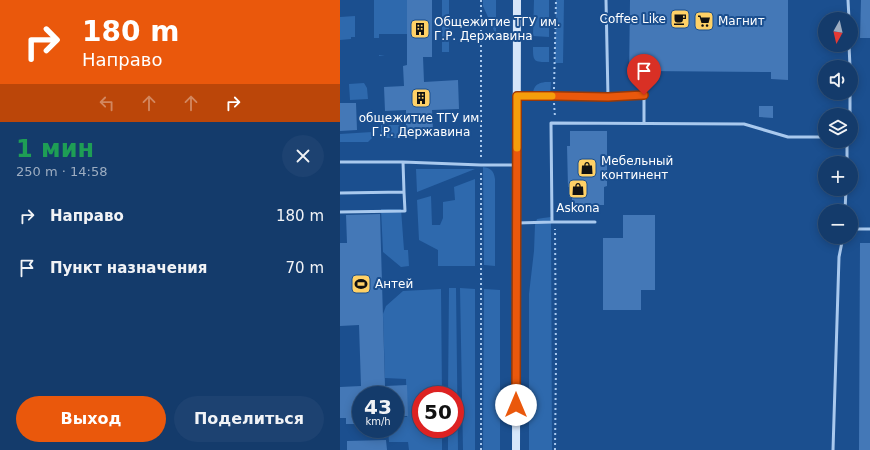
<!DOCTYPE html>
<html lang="ru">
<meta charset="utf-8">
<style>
body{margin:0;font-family:"DejaVu Sans",sans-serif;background:#1d4271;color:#f1f3f6;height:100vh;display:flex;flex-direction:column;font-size:15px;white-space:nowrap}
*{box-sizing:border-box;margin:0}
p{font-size:13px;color:#9dadc1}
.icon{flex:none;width:22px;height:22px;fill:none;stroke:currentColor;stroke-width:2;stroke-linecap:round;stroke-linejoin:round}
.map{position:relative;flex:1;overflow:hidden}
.side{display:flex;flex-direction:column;background:#143b6b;width:340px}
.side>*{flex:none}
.guide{background:#ea580c;color:#fff;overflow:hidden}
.needle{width:26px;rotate:188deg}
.fabs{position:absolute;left:478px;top:12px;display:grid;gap:8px}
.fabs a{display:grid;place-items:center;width:40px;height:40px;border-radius:50%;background:#143b6b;box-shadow:0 2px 10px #0003,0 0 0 1px #33557e;font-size:20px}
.speed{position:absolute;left:12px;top:386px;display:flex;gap:8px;font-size:20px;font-weight:700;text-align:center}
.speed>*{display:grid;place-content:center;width:52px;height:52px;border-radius:50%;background:#143b6b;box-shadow:0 2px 10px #0003,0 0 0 1px #33557e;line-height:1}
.speed small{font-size:10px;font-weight:400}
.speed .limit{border:6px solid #d22;background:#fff;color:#111}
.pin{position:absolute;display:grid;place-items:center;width:34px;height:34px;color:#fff;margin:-41px -17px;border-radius:50% 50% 50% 0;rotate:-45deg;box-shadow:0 0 4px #0007}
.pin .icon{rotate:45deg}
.me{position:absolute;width:44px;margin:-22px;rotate:0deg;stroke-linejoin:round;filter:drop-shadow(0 0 3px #0008)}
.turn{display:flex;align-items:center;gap:14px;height:84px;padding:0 16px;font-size:18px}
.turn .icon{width:52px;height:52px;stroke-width:2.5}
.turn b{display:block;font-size:28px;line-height:34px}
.lanes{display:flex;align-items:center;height:38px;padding:0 16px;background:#0003;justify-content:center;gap:20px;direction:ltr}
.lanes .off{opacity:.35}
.round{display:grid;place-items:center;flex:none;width:42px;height:42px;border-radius:21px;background:#1d4271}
.head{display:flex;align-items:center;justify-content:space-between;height:68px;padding:0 16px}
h1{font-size:24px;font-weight:600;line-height:30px;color:#1e9e55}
.cta{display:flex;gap:8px;margin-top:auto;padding:8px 16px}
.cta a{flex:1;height:46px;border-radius:24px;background:#ea580c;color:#fff;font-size:16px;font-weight:600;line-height:46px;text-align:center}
.cta a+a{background:#1d4271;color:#f1f3f6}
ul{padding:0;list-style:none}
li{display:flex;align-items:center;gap:12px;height:52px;padding:0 16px}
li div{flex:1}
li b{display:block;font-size:15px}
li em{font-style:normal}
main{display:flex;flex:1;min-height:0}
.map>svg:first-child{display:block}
.green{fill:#2e69ad}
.building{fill:#4478b7}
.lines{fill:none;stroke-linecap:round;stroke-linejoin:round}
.path{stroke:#a9c9ee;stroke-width:2;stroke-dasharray:2 3;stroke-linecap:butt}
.service{stroke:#a9c9ee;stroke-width:3}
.secondary{stroke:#d6e6fa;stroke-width:8}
.route-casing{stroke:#983908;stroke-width:10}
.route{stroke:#ea580c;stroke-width:7}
.slow{stroke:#f59e0b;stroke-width:7}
.labels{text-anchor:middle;stroke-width:4;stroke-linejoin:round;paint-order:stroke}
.poi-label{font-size:12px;fill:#fff;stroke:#1b4f8f;text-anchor:start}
</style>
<main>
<section class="side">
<div class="guide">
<div class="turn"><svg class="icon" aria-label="right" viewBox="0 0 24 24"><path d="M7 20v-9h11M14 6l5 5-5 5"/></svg><div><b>180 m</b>Направо</div></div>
<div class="lanes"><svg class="icon off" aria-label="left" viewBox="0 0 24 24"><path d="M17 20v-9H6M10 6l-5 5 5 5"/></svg><svg class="icon off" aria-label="ahead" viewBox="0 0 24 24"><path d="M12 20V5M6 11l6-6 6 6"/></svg><svg class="icon off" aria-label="ahead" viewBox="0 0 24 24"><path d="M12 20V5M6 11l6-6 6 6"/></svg><svg class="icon" aria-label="right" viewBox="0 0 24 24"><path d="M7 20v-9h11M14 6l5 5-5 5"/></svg></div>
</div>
<div class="head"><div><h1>1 мин</h1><p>250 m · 14:58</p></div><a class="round"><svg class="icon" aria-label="close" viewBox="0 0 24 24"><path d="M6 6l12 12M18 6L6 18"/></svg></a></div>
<ul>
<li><svg class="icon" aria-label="right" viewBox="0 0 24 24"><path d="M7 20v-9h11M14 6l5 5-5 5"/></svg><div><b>Направо</b></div><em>180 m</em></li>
<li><svg class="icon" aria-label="arrive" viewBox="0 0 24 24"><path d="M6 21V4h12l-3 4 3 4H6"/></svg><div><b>Пункт назначения</b></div><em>70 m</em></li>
</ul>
<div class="cta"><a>Выход</a><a>Поделиться</a></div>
</section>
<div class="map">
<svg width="530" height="450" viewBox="0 0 530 450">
<rect width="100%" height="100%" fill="#1b4f8f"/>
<path class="green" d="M34,0H67V34H39V55L45,56H39V38H34Z
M102,0H109V52H102Z
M143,0H156V35L143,6Z
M194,0H209V37L193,36Z
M216,0H224L223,63H215Z
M15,16V37H11V39L0,40V17Z
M193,47H209V62C194,62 193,62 193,47Z
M205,82H211L210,98L193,99C193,88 194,84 205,82Z
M24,83L27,88L28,99L10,100L9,84Z
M41,125H70V138H41Z
M32,132V138L28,142H0V134Z
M143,167C151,168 154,171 155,179V266L144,265Z
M76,169H135L77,192Z
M135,179V266H98V250L79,240L77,200L91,196L92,225H100L103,218V202L115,200L114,187Z
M41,209H61L64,250H68L69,266L61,267L43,252Z
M211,217L212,450H189V294L194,251L195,225L197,219L203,218Z
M109,288H116L118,450H108V429H115V395H108Z
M120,288L135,289V450H123Z
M101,289L102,395H81V429H102V450H69L68,442H49L48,429H55V417H67L66,379L45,378L43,314L46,306L63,291Z
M144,289L160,290V450H143Z"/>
<path class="building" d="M67,0H92V57H83L84,82L118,80L119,109L92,110L93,131L66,132V110L45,111L44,87L64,86L63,66L67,65Z
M290,0H448V80L431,79V72L306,71V79H289Z
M521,0H530V38H520Z
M0,103H16L17,130L0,131Z
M419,106H433V118L419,117Z
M230,131H267V186L264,187V205H232V187H228L227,146H230Z
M40,214L45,386L67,385L68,416H55V395H21V424H6V418H0V387L21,386L19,325L0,326V243H7L6,215Z
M283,215H315V290H301V310H263V238H283Z
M520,243H530V450H519Z
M46,440L47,450H7V441Z"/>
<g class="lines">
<path class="path" d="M141,0V159
M214,89L216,0
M214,103L215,117
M141,450V171
M215,450L216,362L215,229"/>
<path class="service" d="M508,0L509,19
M509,45L510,67
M177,96H214L268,97L266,0
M268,97L304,95V123
M510,115V93
M0,162H63L141,165H175
M507,163V141
M0,193L64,192L63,162
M505,211L506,189
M0,212L65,211L64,192
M212,222H255
M177,223L212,222L211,123L404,124L448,137H485
M511,229H530
M493,450L499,257L503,237"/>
<path class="secondary" d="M176,450L177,0"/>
</g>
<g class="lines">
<defs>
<path id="route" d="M176,405L177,96H214L268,97L304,95"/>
</defs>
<use href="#route" class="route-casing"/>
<use href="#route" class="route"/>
<path class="slow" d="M177,148V96H212"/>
</g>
<defs>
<symbol id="cafe-square" viewBox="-11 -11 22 22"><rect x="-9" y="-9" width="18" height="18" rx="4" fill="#ffd166" stroke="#1b4f8f"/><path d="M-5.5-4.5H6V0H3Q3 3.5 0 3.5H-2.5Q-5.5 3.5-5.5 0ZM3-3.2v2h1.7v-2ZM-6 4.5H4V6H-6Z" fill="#111"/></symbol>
<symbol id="supermarket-square" viewBox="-11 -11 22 22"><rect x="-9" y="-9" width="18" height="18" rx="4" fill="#ffd166" stroke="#1b4f8f"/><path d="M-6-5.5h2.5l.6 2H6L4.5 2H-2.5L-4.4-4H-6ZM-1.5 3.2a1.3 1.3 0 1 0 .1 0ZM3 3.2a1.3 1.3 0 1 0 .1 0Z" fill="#111"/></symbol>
<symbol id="building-square" viewBox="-11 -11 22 22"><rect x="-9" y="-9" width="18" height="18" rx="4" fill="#ffd166" stroke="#1b4f8f"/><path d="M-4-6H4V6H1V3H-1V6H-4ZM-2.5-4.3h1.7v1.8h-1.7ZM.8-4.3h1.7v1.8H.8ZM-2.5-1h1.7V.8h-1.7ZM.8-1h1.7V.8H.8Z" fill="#111"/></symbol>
<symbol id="shop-square" viewBox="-11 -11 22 22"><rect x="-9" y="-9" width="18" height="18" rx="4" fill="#ffd166" stroke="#1b4f8f"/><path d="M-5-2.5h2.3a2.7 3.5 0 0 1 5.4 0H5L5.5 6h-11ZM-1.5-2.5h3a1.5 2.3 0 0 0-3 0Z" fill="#111"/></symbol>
<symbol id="stadium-square" viewBox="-11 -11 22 22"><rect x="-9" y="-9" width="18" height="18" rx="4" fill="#ffd166" stroke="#1b4f8f"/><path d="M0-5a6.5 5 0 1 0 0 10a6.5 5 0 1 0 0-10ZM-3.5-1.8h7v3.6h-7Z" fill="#111"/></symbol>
</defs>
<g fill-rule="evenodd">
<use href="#cafe-square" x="329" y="8" width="22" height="22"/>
<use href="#supermarket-square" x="353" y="10" width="22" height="22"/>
<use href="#building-square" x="69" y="18" width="22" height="22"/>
<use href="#building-square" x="70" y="87" width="22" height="22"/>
<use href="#shop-square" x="236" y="157" width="22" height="22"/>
<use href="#shop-square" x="227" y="178" width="22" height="22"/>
<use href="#stadium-square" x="10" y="273" width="22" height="22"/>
</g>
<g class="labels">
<g class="poi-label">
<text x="326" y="23" text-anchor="end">Coffee Like</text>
<text x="378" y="25">Магнит</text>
<text x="94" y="26">Общежитие ТГУ им.<tspan x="94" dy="14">Г.Р. Державина</tspan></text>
<text x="81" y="122" text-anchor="middle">общежитие ТГУ им.<tspan x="81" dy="14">Г.Р. Державина</tspan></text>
<text x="261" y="165">Мебельный<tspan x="261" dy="14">континент</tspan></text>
<text x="238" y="212" text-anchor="middle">Askona</text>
<text x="35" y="288">Антей</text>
</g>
</g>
</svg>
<div class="fabs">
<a><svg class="needle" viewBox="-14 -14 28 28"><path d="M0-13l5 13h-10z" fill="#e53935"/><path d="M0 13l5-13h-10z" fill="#9dadc1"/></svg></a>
<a><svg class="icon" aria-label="sound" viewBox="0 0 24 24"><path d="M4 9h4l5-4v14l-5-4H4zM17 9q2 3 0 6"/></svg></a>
<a><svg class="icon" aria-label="layers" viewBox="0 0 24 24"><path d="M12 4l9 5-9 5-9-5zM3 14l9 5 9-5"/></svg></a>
<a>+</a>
<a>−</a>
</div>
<div class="speed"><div>43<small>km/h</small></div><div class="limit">50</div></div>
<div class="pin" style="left:304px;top:95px;background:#d93025"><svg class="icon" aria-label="arrive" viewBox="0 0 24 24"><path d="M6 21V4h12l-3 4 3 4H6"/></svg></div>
<svg class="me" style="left:176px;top:405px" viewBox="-20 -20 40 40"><circle r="19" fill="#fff"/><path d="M0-13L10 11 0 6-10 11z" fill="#ea580c"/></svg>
</div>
</main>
